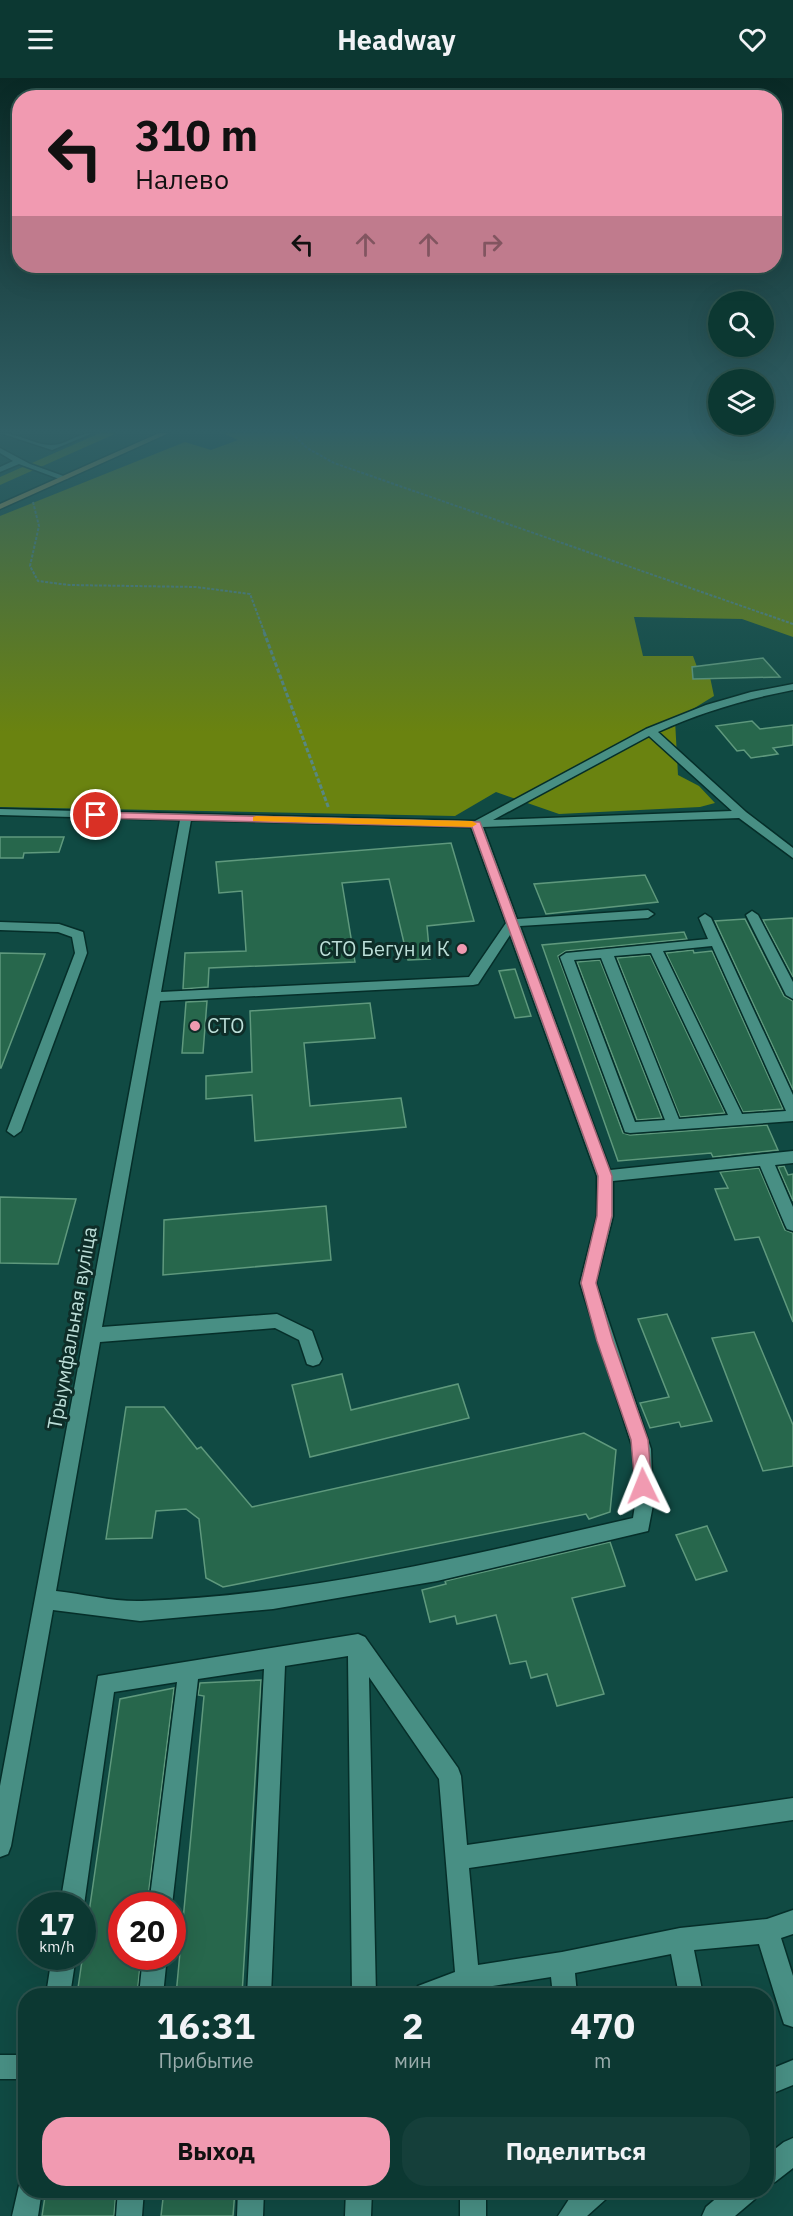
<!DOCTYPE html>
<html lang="ru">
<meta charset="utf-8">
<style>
body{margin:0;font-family:"IBM Plex Sans",sans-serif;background:#153f3a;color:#f1f3f6;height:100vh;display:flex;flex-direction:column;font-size:22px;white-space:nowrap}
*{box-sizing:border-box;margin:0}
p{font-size:20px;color:#9aacac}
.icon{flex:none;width:33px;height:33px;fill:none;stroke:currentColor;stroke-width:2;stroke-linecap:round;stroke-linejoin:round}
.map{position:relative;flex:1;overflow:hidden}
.sheet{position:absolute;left:18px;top:1910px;width:756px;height:210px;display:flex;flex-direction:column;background:#0c3832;border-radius:24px;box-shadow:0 6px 24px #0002,0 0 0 2px #2c524d}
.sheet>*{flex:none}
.top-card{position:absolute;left:12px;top:12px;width:770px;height:183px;border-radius:24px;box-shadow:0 6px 24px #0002,0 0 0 2px #2c524d;background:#f19ab1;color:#111;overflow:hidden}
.tools{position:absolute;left:708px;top:213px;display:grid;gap:12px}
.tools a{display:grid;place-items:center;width:66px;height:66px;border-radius:50%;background:#0c3832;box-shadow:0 6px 24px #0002,0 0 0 2px #2c524d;font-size:30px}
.speed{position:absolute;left:18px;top:1814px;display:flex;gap:12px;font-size:30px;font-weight:700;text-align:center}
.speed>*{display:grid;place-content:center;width:78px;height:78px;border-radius:50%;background:#0c3832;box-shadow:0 6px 24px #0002,0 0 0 2px #2c524d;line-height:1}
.speed small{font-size:15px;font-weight:400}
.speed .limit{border:9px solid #d22;background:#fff;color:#111}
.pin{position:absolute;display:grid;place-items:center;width:51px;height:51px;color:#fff;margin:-26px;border:3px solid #fff;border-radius:50%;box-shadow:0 2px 6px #0007}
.me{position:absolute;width:66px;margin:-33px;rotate:358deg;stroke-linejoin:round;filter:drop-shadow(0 0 4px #0008)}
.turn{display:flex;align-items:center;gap:21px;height:126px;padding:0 24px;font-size:27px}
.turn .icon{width:78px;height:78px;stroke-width:2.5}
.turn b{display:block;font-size:42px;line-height:51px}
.lanes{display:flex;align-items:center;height:57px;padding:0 24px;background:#0003;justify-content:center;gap:30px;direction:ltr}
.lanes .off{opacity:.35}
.eta{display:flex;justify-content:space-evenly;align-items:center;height:102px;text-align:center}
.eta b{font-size:36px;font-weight:700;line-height:42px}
.button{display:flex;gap:12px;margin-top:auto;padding:12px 24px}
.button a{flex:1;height:69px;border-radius:24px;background:#f19ab1;color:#111;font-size:24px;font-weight:700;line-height:69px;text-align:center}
.button a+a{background:#153f3a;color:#f1f3f6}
header{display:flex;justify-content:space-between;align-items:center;height:78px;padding:0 24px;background:#0c3832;font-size:27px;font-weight:700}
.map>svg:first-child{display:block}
.forest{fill:#6a8310}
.building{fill:#27674c;stroke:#5f997d;stroke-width:1.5}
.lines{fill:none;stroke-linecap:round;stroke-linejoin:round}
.minor-casing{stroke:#052e29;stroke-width:3}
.major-casing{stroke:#052e29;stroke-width:3}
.path-far1{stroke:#588881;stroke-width:2;stroke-dasharray:3 1.5;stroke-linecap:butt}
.path{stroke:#588881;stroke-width:3;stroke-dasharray:4.5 2;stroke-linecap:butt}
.minor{fill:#488f84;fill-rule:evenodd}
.major{fill:#ad9353;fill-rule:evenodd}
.route{fill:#f19ab1;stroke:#9d6473;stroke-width:1.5}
.slow{fill:#f59e0b}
.poi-dot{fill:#f19ab1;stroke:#0e2d28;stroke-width:2}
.labels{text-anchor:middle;stroke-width:6;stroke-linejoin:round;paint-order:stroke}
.poi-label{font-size:20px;fill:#bcded8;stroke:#0e2d28;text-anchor:end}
.street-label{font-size:20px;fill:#bcded8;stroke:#0e2d28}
</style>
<header><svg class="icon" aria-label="menu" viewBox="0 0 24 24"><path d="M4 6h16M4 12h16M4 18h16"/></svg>Headway<svg class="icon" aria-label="heart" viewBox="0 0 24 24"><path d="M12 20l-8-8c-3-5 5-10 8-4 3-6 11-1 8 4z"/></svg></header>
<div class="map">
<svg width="793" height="2138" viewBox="0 0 793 2138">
<rect width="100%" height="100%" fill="#104a43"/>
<path class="forest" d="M100,355H117L0,407V399Z
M223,355H793V559L742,541L634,539L643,578H693L700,597L710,599L714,618L675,642L678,697L699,708L715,725L700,729L559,736L496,714L455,738L0,729V438L185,364L211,372L238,362Z"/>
<path class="building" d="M763,580L780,599L693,601L692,589Z
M752,643L760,651L793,647V667L773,670L778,676L751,680L744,672L737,673L716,648Z
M0,759H64L59,774L24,775L23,780H0Z
M451,765L474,843L427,848L430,881L408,882L389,801L342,805L355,884L209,890L208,909L183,911L185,875L246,873L242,813L219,815L216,784Z
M645,797L658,824L546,836L534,806Z
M793,840V899L763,842Z
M745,841L784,918L793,923V1012L715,843Z
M684,854L687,861L566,873L558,878L623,1055L630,1057L767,1047L778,1072L713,1079L711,1075L618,1083L542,867Z
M693,872L694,875L712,873L783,1031L743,1034L666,875Z
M0,875L45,876L1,990H0Z
M650,877L725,1035L680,1039L617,880Z
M600,882L662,1040L637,1042L577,884Z
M515,891L531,938L515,940L499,893Z
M207,923L203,975H182L186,924Z
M370,925L375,960L304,965L310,1028L401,1020L406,1049L255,1063L252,1017L206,1021V998L252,994L250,933Z
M784,1088L788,1097L793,1096V1123L778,1089Z
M759,1090L785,1152L793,1155V1244L759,1159L735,1162L715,1111L728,1110L720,1094Z
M0,1119L76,1121L58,1186L0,1185Z
M326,1128L331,1182L163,1197L164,1142Z
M667,1236L712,1343L681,1349L679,1344L650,1350L640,1325L669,1319L638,1241Z
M754,1254L793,1347V1388L763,1393L712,1260Z
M342,1296L351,1332L458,1306L469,1340L310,1379L292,1307Z
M126,1329H164L197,1371L201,1369L252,1429L584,1355L616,1372L610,1434L589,1441L586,1436L223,1509L206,1500L199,1441L186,1431L156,1433L152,1460L106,1461Z
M707,1448L727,1493L696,1502L676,1457Z
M610,1464L625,1508L572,1520L604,1616L557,1628L547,1596L531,1600L526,1583L510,1586L496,1537L457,1546L455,1538L430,1544L422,1512L446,1506L445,1503Z
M261,1602L242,1917H176L204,1618L198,1617L200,1605Z
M174,1610L147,1827H122V1878H141L137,1917H77L120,1621Z
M46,2112H116L114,2138H42Z
M164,2112H235L233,2138H161Z"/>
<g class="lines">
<defs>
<path id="minor" d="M0,355C18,355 37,368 52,367C66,367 77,355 93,355L52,372Z
M0,370L30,386L69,400L62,402L19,386L0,394V389L13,383L0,375Z
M793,606V612C746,621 701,634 658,654L746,734L793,770V780L739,740L483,749L517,841L648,832L654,836L648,840L520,848L610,1092L793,1073V1085L775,1087L793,1129V1153L787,1151L785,1147L760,1088L613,1103V1138L596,1205L651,1371L653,1427L648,1453L437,1503L273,1531L140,1543L53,1532L11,1768L8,1776L0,1779V1708L180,742L0,737V731L475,743L646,651L706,627L751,614ZM649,658L732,733L493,742ZM191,742L471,749L506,845L469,899L161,914ZM510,857L597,1098V1138L580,1205L633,1371L635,1427L633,1440C472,1477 308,1517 142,1523C114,1524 84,1516 56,1513L100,1264L275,1250L299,1262L307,1286L313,1288L319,1286L322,1281L312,1253L277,1236L102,1249L160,923L473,907L478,906Z
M752,833L758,837L793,904V921L786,917L746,837Z
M705,836L711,840L793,1017V1043L630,1055L625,1054L560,879L566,875L708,861L699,840ZM712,868L786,1033L742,1036L663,873ZM651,875L728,1037L679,1041L614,878ZM601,880L665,1042L635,1044L574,882Z
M0,844L59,846L83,854L87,875L21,1053L14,1058L7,1053L75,875L72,859L58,854L0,852Z
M358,1556L365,1559L458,1690L461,1698L467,1767L793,1720V1742L469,1790L478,1887L562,1874L680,1850L767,1841L793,1832V1856L781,1860L793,1898V1949L784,1946L781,1937L759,1866L694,1872L703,1917H679L671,1876L575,1895L577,1917H553L551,1899L480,1910L481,1917H415L418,1908L455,1894L439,1701L369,1599L376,1917H352L348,1578L285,1588L271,1917H247L264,1591L198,1601L172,1827H149L177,1604L114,1614L84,1827L82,1830V1827H60L98,1598Z
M52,1878H76L70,1917H46Z
M143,1878H167L163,1917H139Z
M0,1977H26V2001H0Z
M793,1982V2007L766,2018V1993Z
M793,2060V2090L775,2104L766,2108V2078L784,2064Z
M26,2100V2112H42L38,2138H12L20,2103Z
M118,2112H144L142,2138H116Z
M238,2112H264L263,2138H237Z
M346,2112H372L371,2138H345Z
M460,2112H486V2138H460Z
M575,2112H610L606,2121L587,2138H558Z
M726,2112H759L755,2121L735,2138H702L706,2129Z"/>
<path id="major" d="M159,355H169L0,431V426Z"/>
</defs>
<use href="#minor" class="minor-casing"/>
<use href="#major" class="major-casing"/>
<path class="path-far1" d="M292,355L307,370L334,385L793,546
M33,424L39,448L30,488L38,503L69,507L196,509L250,516L265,556"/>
<path class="path" d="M264,554L329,731"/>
<use href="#minor" class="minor"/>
<use href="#major" class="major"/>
</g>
<linearGradient id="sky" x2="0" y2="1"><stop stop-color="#092925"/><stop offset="0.54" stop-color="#316066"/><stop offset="1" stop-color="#316066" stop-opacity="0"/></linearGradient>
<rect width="793" height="654" fill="url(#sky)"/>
<path class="route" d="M92,734L480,744L612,1098V1138L596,1205L613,1263L648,1362L652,1408L649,1414L643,1416L637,1414L635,1408L631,1362L597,1263L581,1205L597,1138L598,1098L472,749L96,740L92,739Z"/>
<path class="slow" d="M256,738L472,743L477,746L472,749L253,743V739Z"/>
<g class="poi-dot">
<circle cx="462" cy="871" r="6"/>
<circle cx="195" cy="948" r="6"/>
</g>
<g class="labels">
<g class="poi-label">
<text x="450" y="878">СТО Бегун и К</text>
<text x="207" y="955" text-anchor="start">СТО</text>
</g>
<g class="street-label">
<text transform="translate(72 1250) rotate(-80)" y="7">Трыумфальная вуліца</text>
</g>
</g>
</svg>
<div class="tools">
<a><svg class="icon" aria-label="search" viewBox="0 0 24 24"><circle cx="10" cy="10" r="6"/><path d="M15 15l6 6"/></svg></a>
<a><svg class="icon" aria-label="layers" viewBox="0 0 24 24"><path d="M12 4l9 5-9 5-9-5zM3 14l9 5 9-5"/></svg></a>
</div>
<div class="speed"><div>17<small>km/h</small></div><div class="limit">20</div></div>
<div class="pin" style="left:96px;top:737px;background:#d93025"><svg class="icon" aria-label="arrive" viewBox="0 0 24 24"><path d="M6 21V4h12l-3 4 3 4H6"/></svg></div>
<svg class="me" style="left:643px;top:1408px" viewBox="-20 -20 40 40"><path d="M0-17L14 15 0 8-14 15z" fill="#f19ab1" stroke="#fff" stroke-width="4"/></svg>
<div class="top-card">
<div class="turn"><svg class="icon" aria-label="left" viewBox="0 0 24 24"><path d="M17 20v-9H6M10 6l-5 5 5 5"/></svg><div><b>310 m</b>Налево</div></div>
<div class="lanes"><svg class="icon" aria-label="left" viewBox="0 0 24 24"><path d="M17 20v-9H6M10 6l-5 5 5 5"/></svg><svg class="icon off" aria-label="ahead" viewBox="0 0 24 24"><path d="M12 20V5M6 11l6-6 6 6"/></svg><svg class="icon off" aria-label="ahead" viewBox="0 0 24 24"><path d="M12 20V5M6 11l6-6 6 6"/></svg><svg class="icon off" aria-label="right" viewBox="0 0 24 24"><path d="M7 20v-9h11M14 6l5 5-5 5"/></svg></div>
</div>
<section class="sheet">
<div class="eta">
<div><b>16:31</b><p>Прибытие</p></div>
<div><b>2</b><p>мин</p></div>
<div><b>470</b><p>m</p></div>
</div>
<div class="button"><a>Выход</a><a>Поделиться</a></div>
</section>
</div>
